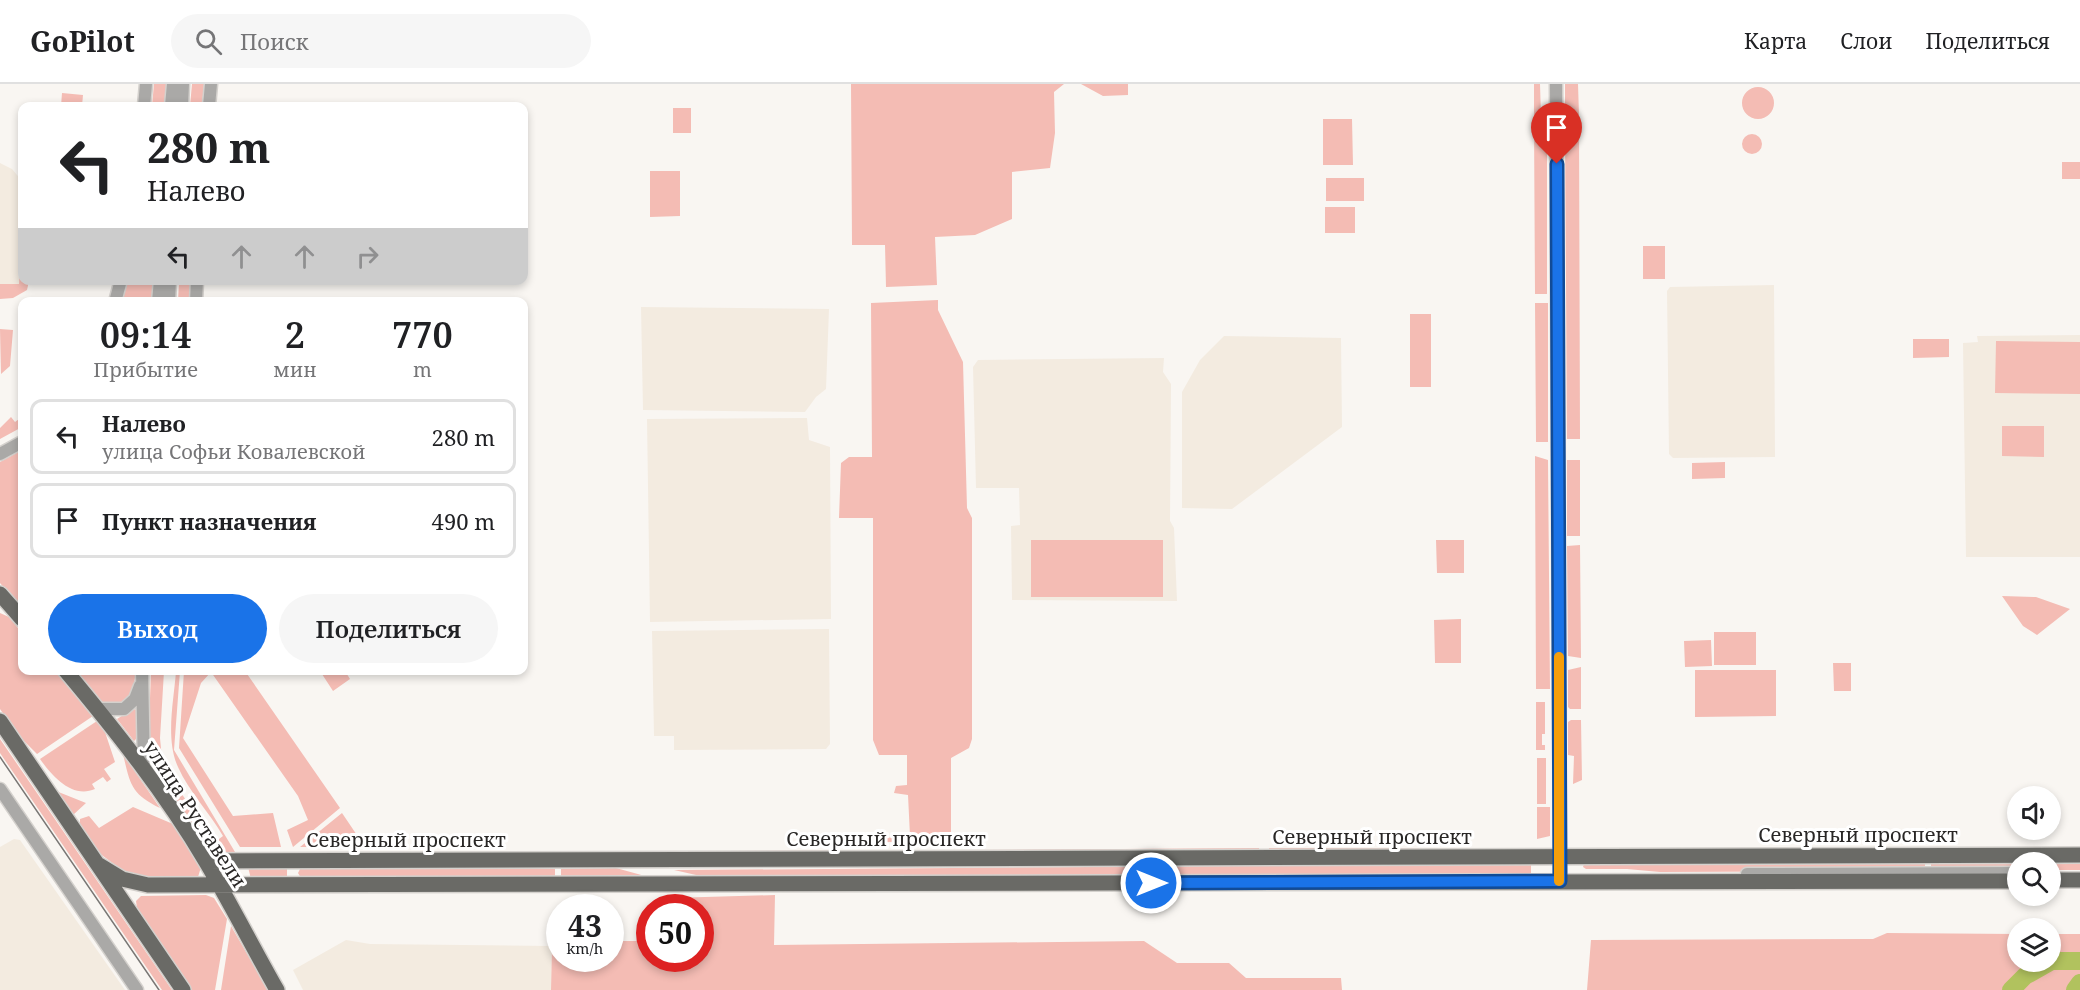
<!DOCTYPE html>
<html lang="ru">
<meta charset="utf-8">
<style>
body{margin:0;font-family:"Noto Serif",serif;background:#f6f6f6;color:#202124;height:100vh;display:flex;flex-direction:column;font-size:22px;white-space:nowrap}
*{box-sizing:border-box;margin:0}
p{font-size:20px;color:#757577}
.icon{flex:none;width:33px;height:33px;fill:none;stroke:currentColor;stroke-width:2;stroke-linecap:round;stroke-linejoin:round}
.map{position:relative;flex:1;overflow:hidden}
.drawer{position:absolute;left:18px;top:213px;width:510px;height:378px;display:flex;flex-direction:column;background:#fff;border-radius:12px;box-shadow:0 3px 9px #0003}
.drawer>*{flex:none}
.banner{position:absolute;left:18px;top:18px;width:510px;height:183px;border-radius:12px;box-shadow:0 3px 9px #0003;background:#fff;color:#202124;overflow:hidden}
.controls{position:absolute;left:2007px;top:702px;display:grid;gap:12px}
.controls a{display:grid;place-items:center;width:54px;height:54px;border-radius:50%;background:#fff;box-shadow:0 3px 9px #0003;font-size:30px}
.speed{position:absolute;left:546px;top:810px;display:flex;gap:12px;font-size:30px;font-weight:700;text-align:center}
.speed>*{display:grid;place-content:center;width:78px;height:78px;border-radius:50%;background:#fff;box-shadow:0 3px 9px #0003;line-height:1}
.speed small{font-size:15px;font-weight:400}
.speed .limit{border:9px solid #d22;background:#fff;color:#111}
.pin{position:absolute;display:grid;place-items:center;width:51px;height:51px;color:#fff;margin:-62px -26px;border-radius:50% 50% 50% 0;rotate:-45deg;box-shadow:0 0 6px #0007}
.pin .icon{rotate:45deg}
.me{position:absolute;width:66px;margin:-33px;rotate:90deg;stroke-linejoin:round;filter:drop-shadow(0 0 4px #0008)}
.turn{display:flex;align-items:center;gap:21px;height:126px;padding:0 30px;font-size:27px}
.turn .icon{width:78px;height:78px;stroke-width:2.5}
.turn b{display:block;font-size:42px;line-height:51px}
.lanes{display:flex;align-items:center;height:57px;padding:0 30px;background:#0003;justify-content:center;gap:30px;direction:ltr}
.lanes .off{opacity:.35}
.eta{display:flex;justify-content:space-evenly;align-items:center;height:102px;text-align:center}
.eta b{font-size:36px;font-weight:600;line-height:42px}
.button{display:flex;gap:12px;margin-top:auto;padding:12px 30px}
.button a{flex:1;height:69px;border-radius:36px;background:#1a73e8;color:#fff;font-size:24px;font-weight:600;line-height:69px;text-align:center}
.button a+a{background:#f6f6f6;color:#202124}
ul{padding:0;list-style:none}
li{display:flex;align-items:center;gap:18px;height:75px;margin:0 12px 9px;padding:0 18px;border:3px solid #e0e0e0;border-radius:12px}
li div{flex:1}
li b{display:block;font-size:22px}
li em{font-style:normal}
header{display:flex;align-items:center;gap:36px;box-sizing:border-box;height:84px;padding:0 30px;background:#fff;border-bottom:2px solid #e0e0e0}
header strong{font-size:28px}
nav{display:flex;gap:33px;margin-inline-start:auto;font-size:21px}
.search{width:420px;height:54px;background:#f6f6f6;display:flex;align-items:center;gap:15px;box-sizing:border-box;padding:0 21px;border-radius:33px;color:#757577;font-size:22px}
.map>svg:first-child{display:block}
.built{fill:#f3ebe0}
.green{fill:#f4bcb4}
.lines{fill:none;stroke-linecap:round;stroke-linejoin:round}
.river{stroke:#b1c25e;stroke-width:18}
.minor-casing{stroke:#d4d1cd;stroke-width:15}
.major-casing{stroke:#d4d1cd;stroke-width:18}
.minor{stroke:#aaa9a7;stroke-width:12}
.major{stroke:#6a6a66;stroke-width:15}
.tram{stroke:#797775;stroke-width:1.5}
.route-casing{stroke:#114b97;stroke-width:15}
.route{stroke:#1a73e8;stroke-width:10}
.slow{stroke:#f59e0b;stroke-width:10}
.labels{text-anchor:middle;stroke-width:6;stroke-linejoin:round;paint-order:stroke}
.street-label{font-size:20px;fill:#292726;stroke:#fff}
</style>
<header>
<strong>GoPilot</strong>
<div class="search"><svg class="icon" aria-label="search" viewBox="0 0 24 24"><circle cx="10" cy="10" r="6"/><path d="M15 15l6 6"/></svg>Поиск</div>
<nav><a>Карта</a><a>Слои</a><a>Поделиться</a></nav>
</header>
<div class="map">
<svg width="2080" height="906" viewBox="0 0 2080 906">
<rect width="100%" height="100%" fill="#f9f6f2"/>
<path class="built" d="M0,79L12,85L22,97L19,200H0Z
M1774,201L1775,373L1673,374L1669,370L1667,207L1670,203Z
M641,223L829,225L826,305L816,313L805,328L643,326Z
M2080,251V473H1966L1963,259L1978,258L1977,252Z
M1224,252L1341,254L1342,343L1232,425L1182,424V308L1200,276Z
M1164,274L1163,288L1171,300L1170,437L1174,444L1177,517L1012,516L1011,442L1020,441L1019,404H976L973,283L978,276Z
M807,334L809,356L830,363L831,535L650,538L647,335Z
M829,545L830,660L826,665L674,666V652H654L652,547Z
M14,755L20,756L125,906H0V763Z
M346,856L370,860L552,862L551,906H303L293,886Z"/>
<path class="green" d="M154,0H167L165,22H152Z
M192,0H204L202,22H190Z
M851,0H1064L1054,8L1055,49L1050,84L1012,88V135L975,151L935,153L937,201L886,203L885,161H852Z
M1081,0H1128V11L1103,12Z
M1534,0H1540L1541,33H1534Z
M1565,0H1578L1579,31H1568L1565,29Z
M1742 19a16 16 0 1 1 32 0a16 16 0 1 1-32 0Z
M62,9L83,11L82,22H61Z
M673,24H691V49H673Z
M1323,35H1352L1353,81H1323Z
M1534,37H1547V210H1535Z
M1579,37L1580,355H1567L1565,41L1568,37Z
M1742 60a10 10 0 1 1 20 0a10 10 0 1 1-20 0Z
M2062,78H2080V95H2062Z
M650,87H680V132L650,133Z
M1326,94H1364V117H1326Z
M1325,123H1355V149H1325Z
M1643,162H1665V195H1643Z
M20,173H22V196L29,197L27,206L13,214L0,215V200H19Z
M127,197H154L153,217L121,218Z
M179,197H191L190,217L178,218Z
M938,216V226L963,278L967,424L972,434V655L969,664L951,674V753L957,755V757L883,758V754L910,752L908,711L894,709L896,702L907,701V671H879L873,656V434H839L841,379L849,373H872L871,219Z
M1535,219H1548V358H1536Z
M1410,230H1431V303H1410Z
M0,245L13,246L10,282L1,290Z
M1913,255H1949V273L1913,274Z
M1996,257L2080,258V310L1995,309Z
M11,333L15,338L19,335L22,343L0,355V344Z
M2002,342H2044V373L2002,372Z
M22,366V525L0,499V378Z
M1535,372L1548,376L1550,605H1536Z
M1567,376H1580V452H1567Z
M1725,378V394L1692,395V379Z
M1031,456H1163V513H1031Z
M1436,456H1464V489H1437Z
M1580,461L1581,574L1568,572L1567,462Z
M2002,512L2036,513L2070,525L2037,551L2023,542Z
M0,529L9,533L22,549V586L56,587L93,632L37,670L18,651L0,625Z
M1461,535V579H1435L1434,536Z
M1714,548H1756V581H1714Z
M1711,556L1712,582L1685,583L1684,557Z
M1833,579H1851V607H1834Z
M1581,583V625H1570L1568,623V586Z
M1695,586H1776V632L1695,633Z
M75,587H136L132,613L128,619L104,621Z
M151,587H164L160,654L162,675L170,693L215,758L223,752C210,729 189,708 178,683C165,655 174,616 176,587H180L174,666L238,773L218,771L207,765L159,694L148,669Z
M184,587H245L340,724L293,763L287,746L308,736L298,712L211,588L201,599L183,654L233,732L273,729L281,763H240L179,664Z
M320,587H345L350,595L333,607Z
M1536,618H1545V650H1542V661H1545V666H1536Z
M133,625L138,626L137,654L134,657L117,635Z
M1571,636H1581L1582,696L1573,700L1574,672L1568,671V638Z
M97,637L104,645L115,678L104,685L111,695L107,698L103,693L92,700L95,705C72,715 52,692 40,675Z
M0,655L172,906H162L0,669Z
M123,670L160,724C131,710 130,700 123,670Z
M1537,674H1546V720H1537Z
M56,707L86,719L73,731Z
M133,723L173,740L201,783L198,793L156,795L140,793L122,786L99,769L80,742V735L89,732L99,744Z
M1537,723H1550V752L1537,755Z
M342,729L365,763H300Z
M1259,764V767L969,769V766Z
M1269,764H1419V766L1269,767Z
M874,766V769L579,771V768Z
M2080,777V786H2051L2050,778H2018L2017,786H1931V778Z
M1925,778V787L1660,788L1627,785H1586L1583,783L1584,780Z
M1531,780V789L705,793L674,786Z
M483,782L555,785V794H301L298,789L301,783Z
M229,783H238L242,795L225,792L224,787Z
M248,783H287V794L251,795Z
M616,784L645,792L561,794V785Z
M206,811L214,814L227,835L215,906H192L137,824L136,817L141,812Z
M775,811L774,861L1144,857L1177,879H1229L1246,894H1341L1342,906H551L552,862L558,858L560,874H610L611,857H649L650,874H700V824L671,823V814Z
M231,842L268,906H221Z
M1887,849L2017,850L2018,878H2050L2051,850H2080V906H1587L1591,856L1873,855Z"/>
<g class="lines">
<path class="river" d="M2050,877H2080
M2011,906L2025,892L2050,878
M2075,906L2080,899"/>
<defs>
<path id="minor" d="M1556,0L1560,797
M144,22L146,0
M171,22L173,0
M182,22L183,0
M209,22L211,0
M115,218L121,196
M158,218L160,196
M169,218L170,196
M196,218L197,196
M0,370L22,358
M142,586L144,686
M98,625H124L135,615L140,602
M0,705L137,906
M1747,790L2018,789"/>
<path id="major" d="M0,510L22,535
M65,586C116,647 166,710 206,778C231,820 253,864 277,906
M0,637L183,906
M206,777L2080,771
M99,781L122,795L148,801L2018,797
M2050,796H2080"/>
</defs>
<use href="#minor" class="minor-casing"/>
<use href="#major" class="major-casing"/>
<use href="#minor" class="minor"/>
<use href="#major" class="major"/>
<path class="tram" d="M0,673L159,906"/>
</g>
<g class="lines">
<defs>
<path id="route" d="M1151,799L1560,797L1557,80"/>
</defs>
<use href="#route" class="route-casing"/>
<use href="#route" class="route"/>
<path class="slow" d="M1559,797V573"/>
</g>
<g class="labels">
<g class="street-label">
<text transform="translate(195 730) rotate(57)" y="7">улица Руставели</text>
<text x="1858" y="758">Северный проспект</text>
<text x="1372" y="760">Северный проспект</text>
<text x="886" y="762">Северный проспект</text>
<text x="406" y="763">Северный проспект</text>
</g>
</g>
</svg>
<div class="controls">
<a><svg class="icon" aria-label="sound" viewBox="0 0 24 24"><path d="M4 9h4l5-4v14l-5-4H4zM17 9q2 3 0 6"/></svg></a>
<a><svg class="icon" aria-label="search" viewBox="0 0 24 24"><circle cx="10" cy="10" r="6"/><path d="M15 15l6 6"/></svg></a>
<a><svg class="icon" aria-label="layers" viewBox="0 0 24 24"><path d="M12 4l9 5-9 5-9-5zM3 14l9 5 9-5"/></svg></a>
</div>
<div class="speed"><div>43<small>km/h</small></div><div class="limit">50</div></div>
<div class="pin" style="left:1557px;top:80px;background:#d93025"><svg class="icon" aria-label="arrive" viewBox="0 0 24 24"><path d="M6 21V4h12l-3 4 3 4H6"/></svg></div>
<svg class="me" style="left:1151px;top:799px" viewBox="-20 -20 40 40"><circle r="17" fill="#1a73e8" stroke="#fff" stroke-width="3"/><path d="M0-11L8 9 0 5-8 9z" fill="#fff"/></svg>
<div class="banner">
<div class="turn"><svg class="icon" aria-label="left" viewBox="0 0 24 24"><path d="M17 20v-9H6M10 6l-5 5 5 5"/></svg><div><b>280 m</b>Налево</div></div>
<div class="lanes"><svg class="icon" aria-label="left" viewBox="0 0 24 24"><path d="M17 20v-9H6M10 6l-5 5 5 5"/></svg><svg class="icon off" aria-label="ahead" viewBox="0 0 24 24"><path d="M12 20V5M6 11l6-6 6 6"/></svg><svg class="icon off" aria-label="ahead" viewBox="0 0 24 24"><path d="M12 20V5M6 11l6-6 6 6"/></svg><svg class="icon off" aria-label="right" viewBox="0 0 24 24"><path d="M7 20v-9h11M14 6l5 5-5 5"/></svg></div>
</div>
<section class="drawer">
<div class="eta">
<div><b>09:14</b><p>Прибытие</p></div>
<div><b>2</b><p>мин</p></div>
<div><b>770</b><p>m</p></div>
</div>
<ul>
<li><svg class="icon" aria-label="left" viewBox="0 0 24 24"><path d="M17 20v-9H6M10 6l-5 5 5 5"/></svg><div><b>Налево</b><p>улица Софьи Ковалевской</p></div><em>280 m</em></li>
<li><svg class="icon" aria-label="arrive" viewBox="0 0 24 24"><path d="M6 21V4h12l-3 4 3 4H6"/></svg><div><b>Пункт назначения</b></div><em>490 m</em></li>
</ul>
<div class="button"><a>Выход</a><a>Поделиться</a></div>
</section>
</div>
